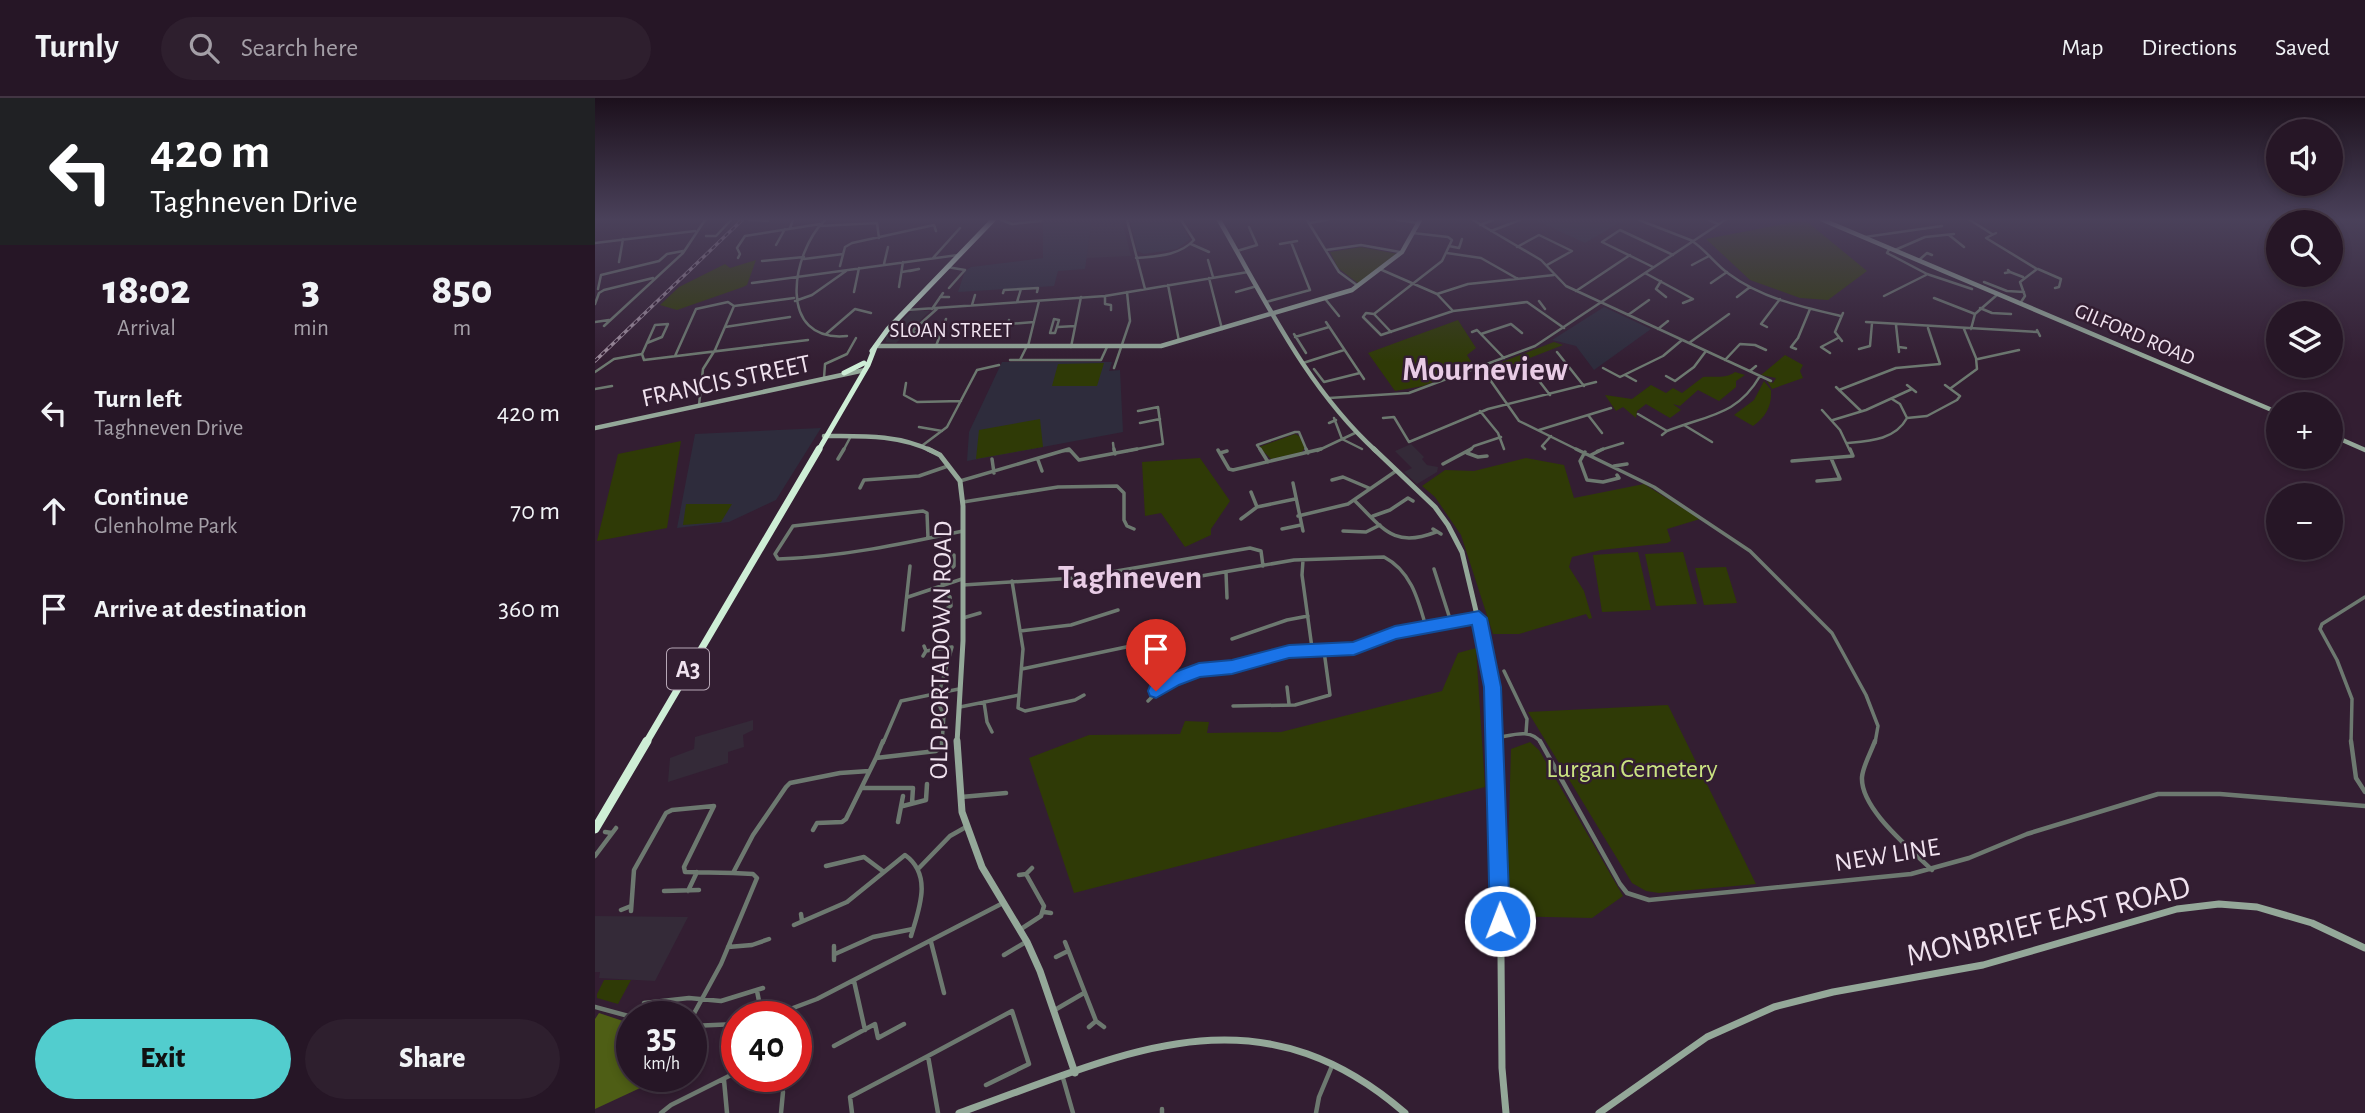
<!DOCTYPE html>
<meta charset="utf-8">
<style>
body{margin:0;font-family:"Alegreya Sans",sans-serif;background:#2e1f2e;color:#f1f3f6;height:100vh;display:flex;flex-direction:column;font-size:26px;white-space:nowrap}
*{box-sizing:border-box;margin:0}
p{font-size:23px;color:#a49fa7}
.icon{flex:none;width:38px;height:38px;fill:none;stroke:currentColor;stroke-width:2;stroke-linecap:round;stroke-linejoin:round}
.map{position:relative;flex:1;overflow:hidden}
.details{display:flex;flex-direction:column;background:#261626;width:595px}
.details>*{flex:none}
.guide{background:#202124;color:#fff;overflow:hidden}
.tools{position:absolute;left:1671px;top:21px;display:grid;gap:14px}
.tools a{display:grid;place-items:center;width:77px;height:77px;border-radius:50%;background:#261626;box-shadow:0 4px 10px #0003,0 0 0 2px #423543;font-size:35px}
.speed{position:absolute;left:21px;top:903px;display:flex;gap:14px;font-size:35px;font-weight:700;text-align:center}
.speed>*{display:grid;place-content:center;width:91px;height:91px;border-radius:50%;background:#261626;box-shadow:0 4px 10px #0003,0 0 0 2px #423543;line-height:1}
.speed small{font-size:18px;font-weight:400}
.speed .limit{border:10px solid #d22;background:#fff;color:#111}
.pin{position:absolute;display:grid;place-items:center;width:60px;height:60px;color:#fff;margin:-72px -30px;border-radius:50% 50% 50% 0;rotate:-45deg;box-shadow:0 0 7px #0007}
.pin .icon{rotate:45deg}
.me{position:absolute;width:77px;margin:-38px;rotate:359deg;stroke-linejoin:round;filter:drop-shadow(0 0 5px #0008)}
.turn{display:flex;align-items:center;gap:24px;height:147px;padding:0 35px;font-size:32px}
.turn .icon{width:91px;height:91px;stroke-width:2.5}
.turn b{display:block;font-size:49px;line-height:60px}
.eta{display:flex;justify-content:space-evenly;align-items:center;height:119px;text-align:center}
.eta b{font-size:42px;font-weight:800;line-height:49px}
.primary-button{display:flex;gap:14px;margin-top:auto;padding:14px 35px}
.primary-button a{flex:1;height:80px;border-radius:42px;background:#52cdce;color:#111;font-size:28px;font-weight:800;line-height:80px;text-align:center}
.primary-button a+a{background:#2e1f2e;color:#f1f3f6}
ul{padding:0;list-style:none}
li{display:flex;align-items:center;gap:21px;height:98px;padding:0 35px}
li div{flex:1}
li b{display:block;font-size:26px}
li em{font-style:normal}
header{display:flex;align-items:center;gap:42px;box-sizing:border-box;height:98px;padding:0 35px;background:#261626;border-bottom:2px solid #423543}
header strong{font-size:33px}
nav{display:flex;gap:38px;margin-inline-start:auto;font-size:24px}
.search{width:490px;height:63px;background:#2e1f2e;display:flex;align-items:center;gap:18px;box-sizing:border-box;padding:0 24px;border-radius:38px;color:#a49fa7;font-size:26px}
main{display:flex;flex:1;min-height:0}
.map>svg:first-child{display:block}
.commercial{fill:#342a38}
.education{fill:#2e2c3c}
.green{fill:#2f3a06}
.forest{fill:#4e5e15}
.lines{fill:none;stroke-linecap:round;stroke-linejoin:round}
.street-far2{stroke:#6d7970;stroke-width:2.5}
.street-far1{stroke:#6d7970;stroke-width:3.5}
.street{stroke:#6d7970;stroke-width:4.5}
.secondary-far2{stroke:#94a899;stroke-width:4.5}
.secondary-far1{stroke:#94a899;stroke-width:5}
.secondary{stroke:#94a899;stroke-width:7}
.highway-far2{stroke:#ceeed6;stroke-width:5}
.highway-far1{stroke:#ceeed6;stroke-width:7}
.highway{stroke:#ceeed6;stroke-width:9}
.rail-casing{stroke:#9c8b9b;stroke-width:3.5}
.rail{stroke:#331e32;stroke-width:2;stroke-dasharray:4.5;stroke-linecap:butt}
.route{fill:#1a73e8;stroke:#114b97;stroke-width:2}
.labels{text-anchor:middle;stroke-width:5;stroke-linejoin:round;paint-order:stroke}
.far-street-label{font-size:21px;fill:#f0e2ef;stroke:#331e32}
.shield{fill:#331e32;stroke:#b7a7b6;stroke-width:2}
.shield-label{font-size:24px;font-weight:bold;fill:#f0e2ef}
.street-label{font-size:26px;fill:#f0e2ef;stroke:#331e32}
.park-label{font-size:26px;fill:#cbe482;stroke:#331e32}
.near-street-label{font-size:32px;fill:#f0e2ef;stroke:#331e32}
.district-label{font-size:33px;font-weight:bold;fill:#e9cce6;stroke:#331e32}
</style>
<header>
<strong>Turnly</strong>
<div class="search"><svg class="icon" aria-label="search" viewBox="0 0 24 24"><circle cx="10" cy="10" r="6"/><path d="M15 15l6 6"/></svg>Search here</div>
<nav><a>Map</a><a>Directions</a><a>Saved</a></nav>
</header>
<main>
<section class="details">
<div class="guide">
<div class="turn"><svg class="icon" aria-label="left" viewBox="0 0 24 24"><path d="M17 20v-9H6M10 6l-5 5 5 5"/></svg><div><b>420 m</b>Taghneven Drive</div></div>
</div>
<div class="eta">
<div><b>18:02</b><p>Arrival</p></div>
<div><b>3</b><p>min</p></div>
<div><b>850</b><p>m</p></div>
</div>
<ul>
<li><svg class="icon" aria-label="left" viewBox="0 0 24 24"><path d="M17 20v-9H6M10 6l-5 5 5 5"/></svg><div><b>Turn left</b><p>Taghneven Drive</p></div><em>420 m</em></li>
<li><svg class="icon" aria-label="ahead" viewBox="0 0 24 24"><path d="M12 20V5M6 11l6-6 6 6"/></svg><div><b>Continue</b><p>Glenholme Park</p></div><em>70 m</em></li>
<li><svg class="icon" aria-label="arrive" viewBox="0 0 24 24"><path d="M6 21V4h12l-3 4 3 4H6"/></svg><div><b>Arrive at destination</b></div><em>360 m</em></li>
</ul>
<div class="primary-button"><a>Exit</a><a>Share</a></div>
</section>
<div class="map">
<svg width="1770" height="1015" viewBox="0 0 1770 1015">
<rect width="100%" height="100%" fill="#331e32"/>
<path class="commercial" d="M497,122H527L536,158L491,160Z
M317,213H335L301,245L291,244V238Z
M816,346L829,359L827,361L832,367L843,369L842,374L822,386L809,374L817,370L800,353Z
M158,622V632L148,637L149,649L133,654V665L73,684L75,660L99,651L100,639Z
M0,818L93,819L60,883L4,880L5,874H0Z"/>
<path class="education" d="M448,122H497L490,171L463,173L459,188L363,194L370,173L376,169L448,160Z
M535,122H584L595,141L582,151L549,156L542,153Z
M940,122H1029L990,145Z
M1009,209L1056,231L999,272L981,248L957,242Z
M407,264H517L514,273L525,272L528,334L372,363L374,334Z
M226,330L181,402L134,424L82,430L100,336Z"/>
<path class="green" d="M1210,122L1272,173L1233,202L1205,200L1155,182L1111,141Z
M766,149L803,156L764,186L743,170L735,154Z
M161,162L152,187L148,189L82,212L65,207L84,189L130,166L135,170Z
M863,222L881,250L872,257L879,268L828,288L800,293L773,255Z
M959,244L968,247L896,275L894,269Z
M1190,257L1208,267L1205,273L1208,280L1177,291L1172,283L1178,285L1181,280L1166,277Z
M509,265L502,288H457L463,266Z
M1140,274L1150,277L1141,283V289L1124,303L1103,292L1085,308L1078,306L1086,312L1075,320L1051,306L1042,313L1041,320L1028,309L1021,313L1010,297L1037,301L1056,287L1071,295L1078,290L1087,295L1108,279C1118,278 1131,281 1140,274Z
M1169,283L1176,292C1177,308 1171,319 1158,328L1139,317L1159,302Z
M445,321L448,349L381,361L384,332Z
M700,336L704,338L710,349L707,354L676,361L664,349Z
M86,343L72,430L2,443L23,356Z
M605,360L635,403L616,431V437L590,449L566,415L550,418L547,364Z
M931,360L969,367L979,400L1049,386L1105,421L1072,431L1076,443L1072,445L1006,452L977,459L974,469L989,493L997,520L994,521L991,516L924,536H898L866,437L840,399L827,388L850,372L879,373Z
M91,406H137L126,424L88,427Z
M1043,454L1056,512L1007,514L998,457Z
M1088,454L1102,506L1061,508L1050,456Z
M1131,469L1142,505L1109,507L1100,470Z
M881,550L890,689L479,795L434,660L494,637L585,636L590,623L614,624L612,635L686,634L847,593L863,555Z
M1073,607L1161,786L1064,795L1051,793L1037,785L933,614Z
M935,644L944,652L1028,798L997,820L911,818L916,651Z
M9,882H36L23,906L2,900V896Z"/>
<path class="forest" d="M4,915L37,926V978H71L0,1011V921Z"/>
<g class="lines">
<path class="street-far2" d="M154,122L173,123
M230,122C196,155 181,245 252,238
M406,122L417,126L446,123
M532,122L550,191
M712,122L744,174L763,188
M802,122L824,125
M878,122L946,162L971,188L1176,283
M1044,122L1098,143
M1114,122L1123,126
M1375,122L1397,136
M714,125L732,122
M885,127L898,122
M224,128L282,125L284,140
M195,130L198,122
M896,133L925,122
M1401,135L1391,140L1442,171L1425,184L1430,198L1426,204
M1354,137L1369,149
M111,138H121L136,122
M1270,139L1347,128
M1097,143C1111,152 1120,166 1134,176C1166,200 1207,209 1246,218
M0,145L100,133
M596,146L614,154
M685,146L702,143
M181,147L190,131
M854,148L864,150L867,141
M922,149L944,137L977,153L952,167
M1295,150L1292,155L1332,176L1377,191
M731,152L766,147L805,154
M1300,152L1330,139L1359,136
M642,153L662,147L654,129
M852,155L886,160L923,181
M143,160L145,156L142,150L150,138L225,126
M338,160L365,130
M541,160C562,158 584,158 599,142L586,122
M209,161L248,156
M613,162L618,179
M1324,162L1332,155L1337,157
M167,163L209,159
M24,164L28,141
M289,166L293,149
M1097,167L1114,158
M245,168L250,149L257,145L339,127L341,133
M352,169L370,172L354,190
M1058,169L1007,144L1025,132L1078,157
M1443,171L1466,181L1464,189L1460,190
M787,172L842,196L858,213
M307,174L324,171L315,173
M1415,174L1428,179
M1050,175L1098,201L1088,205
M1410,175L1415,174L1413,172
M614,180L627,231
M1066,183L1061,191L1071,199
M1389,184L1412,193L1429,194
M157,185L363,157
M1116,185L1132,174
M573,187L584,243
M304,189L308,164
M3,191L6,177L64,163L72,156L88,153
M981,193L1035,157
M259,194L264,170
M641,194L662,188
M408,195L409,192L443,190L442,194
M842,196L873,186L959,177
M510,198V206L516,207V212
M1289,198L1331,177
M345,199H354
M1142,199L1155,189
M1339,200L1380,216
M731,202L744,218
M200,203L217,197L251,173
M944,203L950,211
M422,204L426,191
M671,204L715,192L696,144
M0,206L4,195L9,192L58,180
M377,207L380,197
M139,208L199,200
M1385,210L1397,215L1416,216
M337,211L348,195
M312,212L510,198L653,174
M779,216L771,215L768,219L786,237L858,213L932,204L969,230
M779,216L847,163L857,142L853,139L818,135
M779,216L796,234
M1033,217L1054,202
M459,221L464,222L460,235H455Z
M0,224L14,222
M731,224L769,281
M1271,224L1443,234
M413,226L439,224
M1301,227L1304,254
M9,228L88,155L110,122
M130,229L195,219
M463,229L480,228
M1172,229L1166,226L1185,201
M412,230L414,222
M1063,231L1073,223
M1376,231L1380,216L1403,196
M1442,232L1445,238
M877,234L882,232L909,260
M231,236L260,211L276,215
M331,236L316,234L343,210
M699,236L711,255
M886,236L916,226L927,235
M700,239L734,229
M1247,243L1240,234L1248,215
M1094,245L1134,216
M341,248L351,221
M432,248L425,262H506L512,249
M433,248L444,203
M476,249L486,199
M1304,249L1311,250
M1201,251L1196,249L1203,240L1215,211
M1264,251L1275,248L1277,225
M962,254L989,288
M1235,255L1226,249L1243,240
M47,256L49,262L213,242
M47,256L60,227L73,226L67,239L52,245
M80,258L101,211L133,204L139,208
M1383,261L1424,252
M415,262H425
M1130,262L1145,246L1160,247L1171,252
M708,265L749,252
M931,266L955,297
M886,269L924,323L985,353
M519,270L535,223L532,194
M1008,270L1025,279L1068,258L1087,242
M719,271L729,284L765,275
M1155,273L1161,268
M0,274L19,261L47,256
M1030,277L1041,283
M1071,278L1080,283L1099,269L1111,253
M229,280L230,266L252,256L261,240
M311,285L309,297L322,304L366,303
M1312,287L1321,294
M1241,289L1266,313
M1356,290L1382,271L1381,260L1369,231
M0,291L17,288
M1244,292L1301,270L1345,266L1333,230
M734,300L814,295L940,248L1130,122
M104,307L108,271L120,252L139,208
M1227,312L1245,332L1255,353
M885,313L903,335L909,351
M1043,316L1072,333C1112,317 1142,318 1165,278
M993,317L1007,335
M739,320L747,341L767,351
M788,320L799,319L814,344L893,311L1001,284
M1312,320L1332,318L1362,302L1365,298L1350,287
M1238,322L1271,312L1317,291
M545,325L565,321
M734,325L741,322
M1089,327L1117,344
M324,329L347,333
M944,332L1016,310
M1067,337L1072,333
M518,345L519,353
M1252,345C1275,343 1300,342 1312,320L1305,306L1297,301
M328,347L352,329L382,272L404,267
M950,351L947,348L956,338
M248,353L256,338
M468,353H476
M532,353L568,346L563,309L543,313
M666,353L662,347L700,334H704L712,353
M722,353L760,335
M874,353L879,348L906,339
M1002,353L1028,345"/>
<path class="street-far1" d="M474,351L484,362L542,351
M519,351L520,356
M665,351L673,364
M711,351L713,355
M981,351L1059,389L1155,453L1237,535L1271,597L1283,628L1280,645
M623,352L634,371L638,372L726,351
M990,354L985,363L992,382L1008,384L1024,380L1022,377
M625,355L632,353
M872,355L883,359L892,358
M996,357L1008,351
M243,361L249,351
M397,361L399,375
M443,362L447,373
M1197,363L1258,358L1255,351
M848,366L876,351
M1019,368L1032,366
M737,382L748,379L774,390
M365,383L474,351
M1222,383L1245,381L1236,360
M698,385L708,433
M265,390L269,382L324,378L353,368
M656,394L662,409
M759,402C788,430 798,451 841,434
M368,404L463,389L522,388L529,395V422L532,428L539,431
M703,418L753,406L801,373
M778,418L795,412L813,400L818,403
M646,421L662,409L700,401
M687,431L706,427
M838,431L846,436
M748,433L771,434L785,427
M333,440L332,415L328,413L198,428L180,456L183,461C246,459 307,446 368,433
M708,462L707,477L717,550
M839,471L856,524
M631,474L632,500
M598,477L606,478L699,462L789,459C816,473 823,501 831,529
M417,483L428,551L423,610L430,613L480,602L489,597
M368,487L481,480L655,450L666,453L668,468
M313,499L367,481
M351,511L356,508L355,499L347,493C346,482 350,475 359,468V457
M368,520L385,515
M308,532L315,468
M425,533L476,527L523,512
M637,541L692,522L713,518
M331,553L357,549L344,595
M328,558L331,553L329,548
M427,571L550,545L558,547
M909,573L932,621L931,635
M692,589L694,606
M344,595L343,605L349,617L347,645
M344,595L364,591
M553,603L569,587L604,572L637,569L694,553L759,550L800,535L883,520
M389,604L392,624L397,634
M638,608L700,607L735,597L729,553
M365,609L424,597
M900,640C915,638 936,629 946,645
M288,645L306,603L344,595
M1756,645L1757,601L1742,562L1725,531L1727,526L1770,499"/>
<path class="street" d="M288,643L281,660L341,653L347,649V643
M945,643L1025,786L1032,795L1054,802L1316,776L1374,760L1432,736L1563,696H1625L1770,708
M1280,643C1276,654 1268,668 1267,679C1265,711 1316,751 1337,772
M1756,643L1761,680L1770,694
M267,690H318L317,705
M366,699L411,695
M308,708L331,702L332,686
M303,724L308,698
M218,732L222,725L247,724L251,721L281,660
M10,734L17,735
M0,758L21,730
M231,768L269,759L289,774
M324,770L355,738L371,729
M424,777L431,776L437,770
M69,793L104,792
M93,793L102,774
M26,812L36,808
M36,813L39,772L71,715L77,712L119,708L89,769L90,774L138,775
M449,814L456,815
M206,816L207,823
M199,827L252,804L310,757C338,777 324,811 316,838
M426,831L446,818L449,808L431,776
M336,844L349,895
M470,844L501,923L509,929
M239,848V862
M133,849L157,847L174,841
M240,856L278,839L318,831
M409,857L431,844
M461,859L473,853
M259,883L270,932
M162,893L164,903
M49,905L94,900L126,903L168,890
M0,909L37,919
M458,913L489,895
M174,919L222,901L408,805
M96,921L126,866L162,780L158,776L138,775L158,737L191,689L195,685L245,675L274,673
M96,928L142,926
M494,929L501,923
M239,948L280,926L283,940L309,926
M333,958L417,913L434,966L391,987
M182,978L188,994L186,1015
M468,980L478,1015
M129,982L132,1015
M567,1011V1015
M66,1015L76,1007L142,974
M257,1015L255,999L333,958L343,1015
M721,1015L724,999L737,968"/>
<path class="secondary-far2" d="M624,122C671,203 711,289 781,353
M1228,122L1684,315
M281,248H566L757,192L807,154L825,122
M0,330L270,272
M1736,337L1770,352
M229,338C266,338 303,336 337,353"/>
<path class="secondary-far1" d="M333,351L345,357L365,383L368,408V543L362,645
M779,351L840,409L853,427L867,454L890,551L901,645"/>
<path class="secondary" d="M362,643L367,714L387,769L432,844L445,873L480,975
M901,643L905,746L907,970L911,1015
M364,1015C526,958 659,884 810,1015
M1004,1015L1112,939L1179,909L1238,894L1388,867L1582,811L1624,806L1662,809L1717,825L1770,850"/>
<path class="highway-far2" d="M277,253L293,231L398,122
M249,275L269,265
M223,353L273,267L280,249"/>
<path class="highway-far1" d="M51,645L224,351"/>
<path class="highway" d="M0,731L52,643"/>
<defs>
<path id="rail" d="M0,263L147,122"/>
</defs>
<use href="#rail" class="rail-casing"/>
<use href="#rail" class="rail"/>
</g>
<linearGradient id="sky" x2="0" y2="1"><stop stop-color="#1c101c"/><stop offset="0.46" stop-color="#4a415a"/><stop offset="1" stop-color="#4a415a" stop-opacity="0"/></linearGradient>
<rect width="1770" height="264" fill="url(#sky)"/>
<path class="route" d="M884,513L892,520L906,589L915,823L912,830L905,833L898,830L895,823L889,589L877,527L801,541L759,557L694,560L637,576L605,579L584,587L561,600L555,598L553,593L555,588L572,577L604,565L637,562L694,547L758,544L800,528Z"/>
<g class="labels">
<g class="far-street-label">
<text x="356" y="239">SLOAN STREET</text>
<text transform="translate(1540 236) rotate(23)" y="7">GILFORD ROAD</text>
</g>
<rect class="shield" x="72" y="550.5" width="42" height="41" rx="5"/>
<g class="shield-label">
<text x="93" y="579">A3</text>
</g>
<g class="street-label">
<text transform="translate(131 282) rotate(-12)" y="9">FRANCIS STREET</text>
<text transform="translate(345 552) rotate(-89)" y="9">OLD PORTADOWN ROAD</text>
<text transform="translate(1292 756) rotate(-9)" y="9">NEW LINE</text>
</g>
<g class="park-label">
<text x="1037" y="679">Lurgan Cemetery</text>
</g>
<g class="near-street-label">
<text transform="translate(1453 822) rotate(-14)" y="11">MONBRIEF EAST ROAD</text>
</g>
<g class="district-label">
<text x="890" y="282">Mourneview</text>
<text x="535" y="490">Taghneven</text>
</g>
</g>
</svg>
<div class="tools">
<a><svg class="icon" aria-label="sound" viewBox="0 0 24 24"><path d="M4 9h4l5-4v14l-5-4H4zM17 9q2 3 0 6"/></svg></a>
<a><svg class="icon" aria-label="search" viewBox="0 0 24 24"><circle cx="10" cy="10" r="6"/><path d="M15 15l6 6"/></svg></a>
<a><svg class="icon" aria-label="layers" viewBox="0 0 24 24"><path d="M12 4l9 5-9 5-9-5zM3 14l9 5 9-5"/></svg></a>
<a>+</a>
<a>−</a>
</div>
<div class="speed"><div>35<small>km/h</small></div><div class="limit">40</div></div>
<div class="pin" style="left:561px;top:593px;background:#d93025"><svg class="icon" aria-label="arrive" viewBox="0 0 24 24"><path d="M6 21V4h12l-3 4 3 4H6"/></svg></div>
<svg class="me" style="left:905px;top:823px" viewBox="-20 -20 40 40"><circle r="17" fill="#1a73e8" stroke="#fff" stroke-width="3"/><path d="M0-11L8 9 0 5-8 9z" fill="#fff"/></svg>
</div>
</main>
